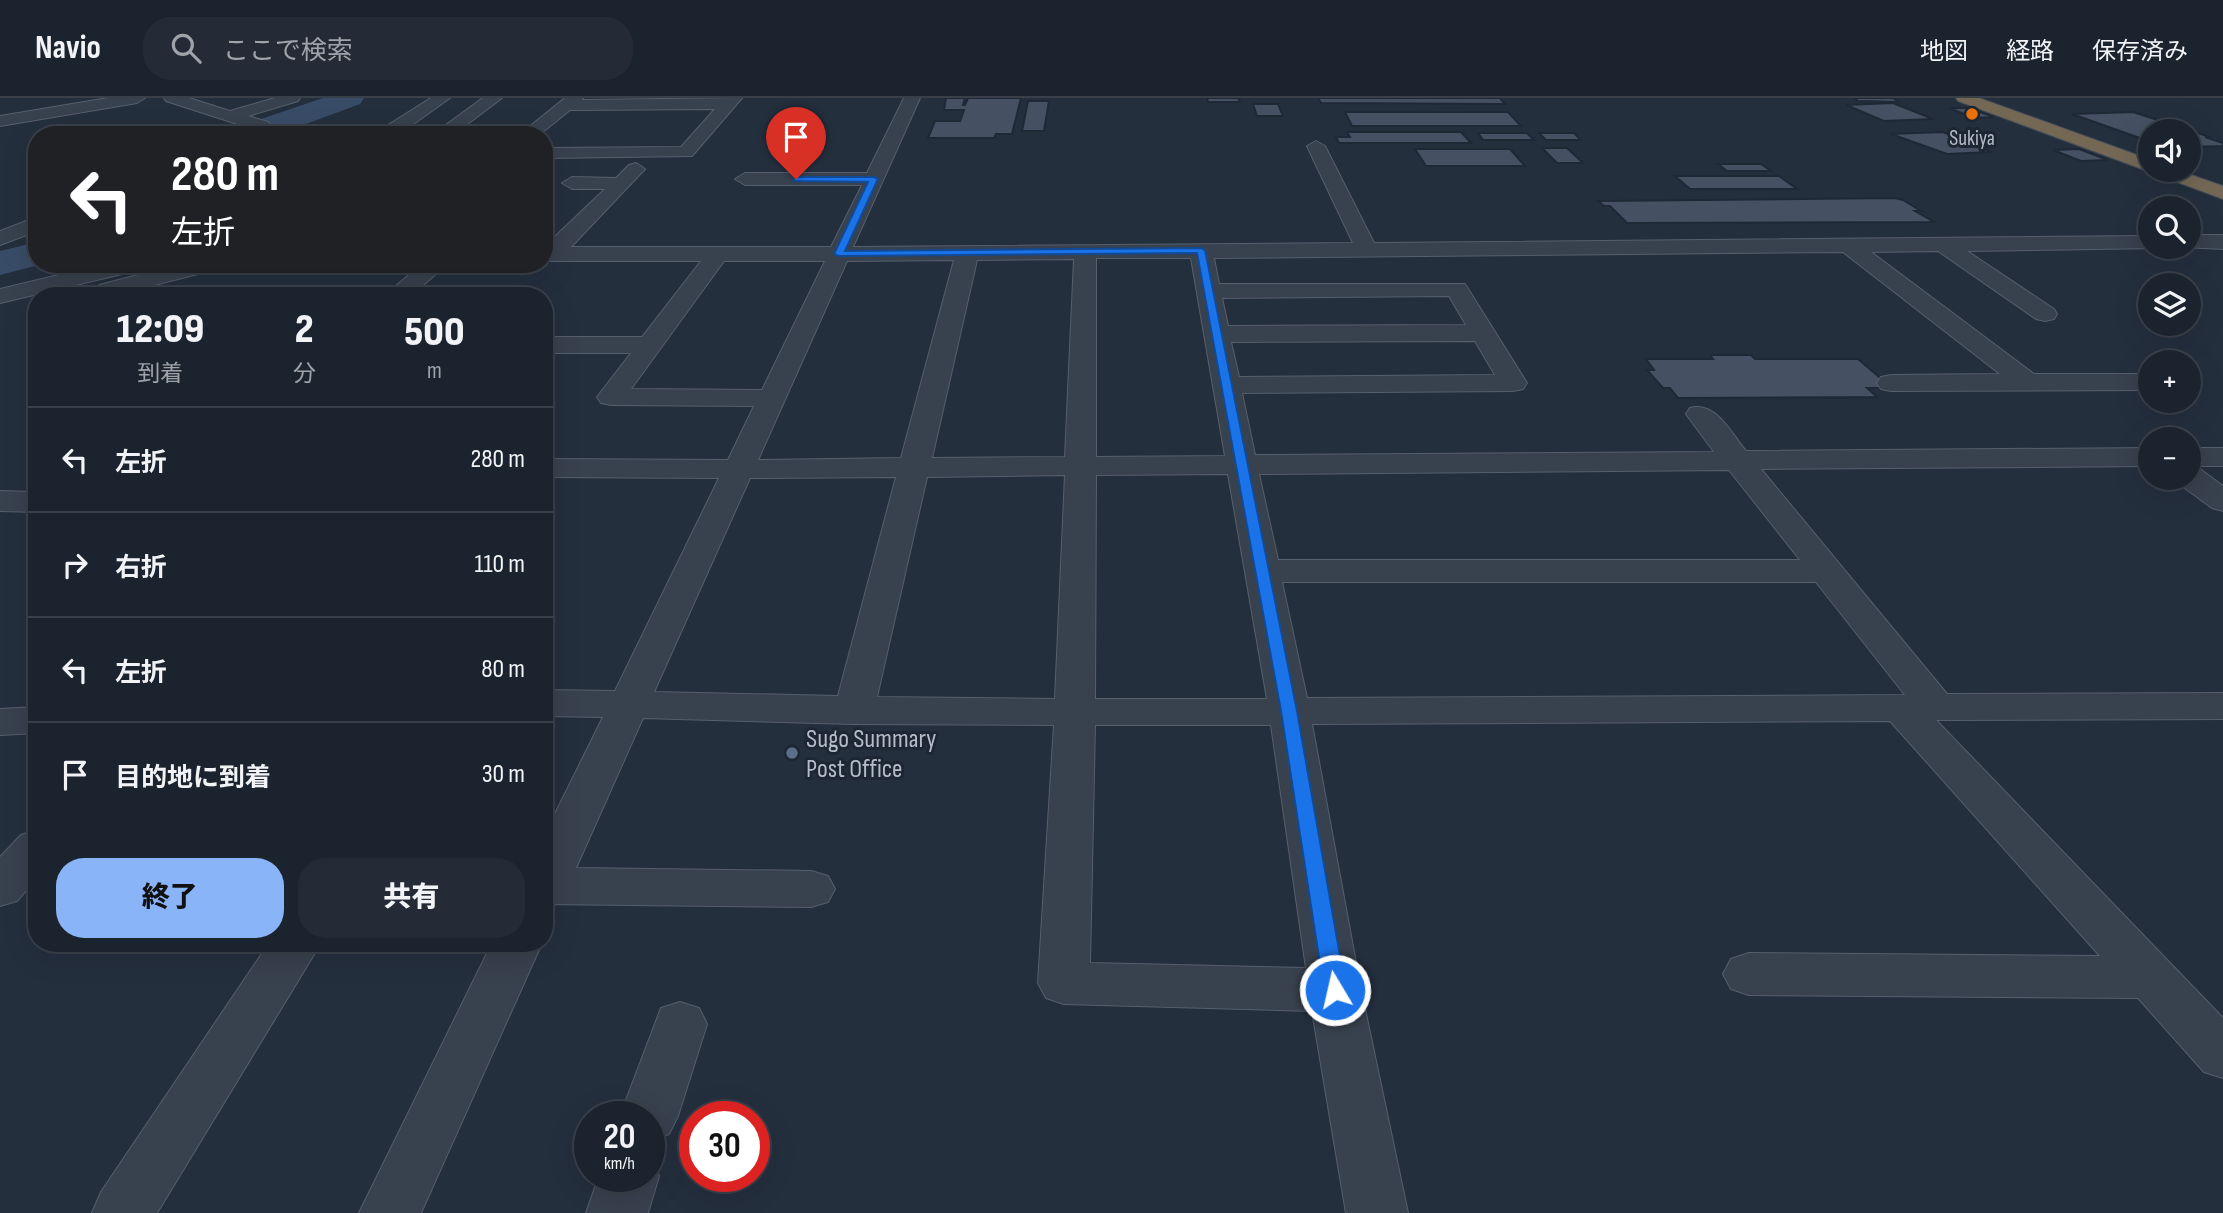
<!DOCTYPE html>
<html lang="ja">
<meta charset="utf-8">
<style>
body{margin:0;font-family:"Sofia Sans Condensed","Noto Sans JP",sans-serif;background:#242b36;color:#f1f3f6;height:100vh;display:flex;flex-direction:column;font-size:26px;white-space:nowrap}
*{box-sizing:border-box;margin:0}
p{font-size:23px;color:#a0a4aa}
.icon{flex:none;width:38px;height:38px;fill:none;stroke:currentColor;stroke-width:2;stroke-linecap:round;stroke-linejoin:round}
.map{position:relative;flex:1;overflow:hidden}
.details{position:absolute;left:28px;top:189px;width:525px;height:665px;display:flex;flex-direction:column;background:#1b232e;border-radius:28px;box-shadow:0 7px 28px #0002,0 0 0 2px #39404a}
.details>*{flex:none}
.banner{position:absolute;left:28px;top:28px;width:525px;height:147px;border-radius:28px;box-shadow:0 7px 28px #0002,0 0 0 2px #39404a;background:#202124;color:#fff;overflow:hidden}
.controls{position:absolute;left:2138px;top:21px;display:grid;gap:14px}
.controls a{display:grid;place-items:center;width:63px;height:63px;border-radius:50%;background:#1b232e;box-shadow:0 7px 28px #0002,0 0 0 2px #39404a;font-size:35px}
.speed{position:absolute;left:574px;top:1003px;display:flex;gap:14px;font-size:35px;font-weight:700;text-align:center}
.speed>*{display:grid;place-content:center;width:91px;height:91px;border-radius:50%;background:#1b232e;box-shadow:0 7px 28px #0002,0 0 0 2px #39404a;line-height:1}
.speed small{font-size:18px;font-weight:400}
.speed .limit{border:10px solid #d22;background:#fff;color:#111}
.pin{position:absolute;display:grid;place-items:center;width:60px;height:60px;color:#fff;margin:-72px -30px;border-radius:50% 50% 50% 0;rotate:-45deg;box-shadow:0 0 7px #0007}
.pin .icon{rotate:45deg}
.me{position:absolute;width:77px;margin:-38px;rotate:351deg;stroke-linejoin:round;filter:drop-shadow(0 0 5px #0008)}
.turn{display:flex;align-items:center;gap:24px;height:147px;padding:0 28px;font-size:32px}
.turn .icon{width:91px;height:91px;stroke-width:2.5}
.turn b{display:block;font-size:49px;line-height:60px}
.eta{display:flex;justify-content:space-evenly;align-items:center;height:119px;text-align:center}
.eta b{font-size:42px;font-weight:800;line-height:49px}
.cta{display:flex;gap:14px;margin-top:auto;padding:14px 28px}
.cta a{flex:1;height:80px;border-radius:28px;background:#8ab4f8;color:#111;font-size:28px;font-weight:800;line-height:80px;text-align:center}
.cta a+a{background:#242b36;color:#f1f3f6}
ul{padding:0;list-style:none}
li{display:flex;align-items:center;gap:21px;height:105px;padding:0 28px;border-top:2px solid #39404a}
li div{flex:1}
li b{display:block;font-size:26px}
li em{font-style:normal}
header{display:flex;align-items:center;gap:42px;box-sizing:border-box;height:98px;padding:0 35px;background:#1b232e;border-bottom:2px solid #39404a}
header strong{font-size:33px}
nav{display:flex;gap:38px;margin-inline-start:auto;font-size:24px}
.search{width:490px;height:63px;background:#242b36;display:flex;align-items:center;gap:18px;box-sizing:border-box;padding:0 24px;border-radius:28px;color:#a0a4aa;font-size:26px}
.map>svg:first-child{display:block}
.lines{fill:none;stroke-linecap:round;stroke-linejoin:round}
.river{fill:#394c67;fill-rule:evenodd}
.building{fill:#455162;stroke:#1f2835;stroke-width:2}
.minor-casing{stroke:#565f6c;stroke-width:2}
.highway-casing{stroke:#434c59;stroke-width:2}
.minor{fill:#38414e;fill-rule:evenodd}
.highway{fill:#746855;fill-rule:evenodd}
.route{fill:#1a73e8;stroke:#114b97;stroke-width:2}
.food-dot{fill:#e8710a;stroke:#1d2633;stroke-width:2.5}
.service-dot{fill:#5c6f8a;stroke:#1d2633;stroke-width:2.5}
.labels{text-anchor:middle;stroke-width:6;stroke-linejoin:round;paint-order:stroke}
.far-poi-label{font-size:21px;fill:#b4bcc9;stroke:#1d2633}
.poi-label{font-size:26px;fill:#b4bcc9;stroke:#1d2633;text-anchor:start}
</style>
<header>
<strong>Navio</strong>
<div class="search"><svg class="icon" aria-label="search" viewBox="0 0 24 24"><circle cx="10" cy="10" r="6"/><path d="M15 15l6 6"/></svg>ここで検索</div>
<nav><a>地図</a><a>経路</a><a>保存済み</a></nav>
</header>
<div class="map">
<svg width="2223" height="1115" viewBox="0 0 2223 1115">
<rect width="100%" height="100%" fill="#242f3e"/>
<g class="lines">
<path class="river" d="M323,0H364L360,6L276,37H231L235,30Z
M37,144V166H43L0,177V153Z"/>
</g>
<path class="building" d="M946,0H965L963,7H965L968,0H1021L1012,36H996L994,40H928L935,23H960L964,12H944Z
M1207,0H1238L1240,4H1208Z
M1318,0H1500L1505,6L1321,5Z
M1854,0H1893L1899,4L1858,3Z
M1028,3H1049L1044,33H1022Z
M1893,5L1933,21L1884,23L1846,7Z
M1253,6H1278L1283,18H1257Z
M1949,10H1969L1994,19L1974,20Z
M1345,14H1508L1521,28H1352Z
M2133,14L2210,39H2205L2223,45V48L2189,49V33H2151V44L2072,16Z
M1347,34H1461L1471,45H1339L1336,39H1350Z
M1943,34L1954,39L1992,54L1947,56L1891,36Z
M1478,35H1527L1534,42H1483Z
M1539,35H1574L1581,42H1546Z
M1542,50H1567L1583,65H1557Z
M1415,51H1510L1525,68H1426Z
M2079,51L2108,62L2081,63L2053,52Z
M1718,66H1761L1771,73H1727Z
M1675,78H1779L1797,91H1690Z
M1895,100L1903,102L1921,113H1915L1934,124L1627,125L1610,108H1604L1598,103Z
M1710,257H1751L1755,261H1858L1892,290H1867L1877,299L1678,300L1670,290H1663L1647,272H1654L1646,261H1713Z"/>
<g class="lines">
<defs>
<path id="minor" d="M108,0H145L137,5L0,28V18Z
M164,0H189L230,13L275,0H300L298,3L248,18L268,24L275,31L273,37H255L256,32L166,3Z
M431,0H450L398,37H379L377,34Z
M483,0H502L453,37H432Z
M565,0H583L582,2L742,0L692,58L544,60V50L681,49L715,11L570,12L539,37H519Z
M904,0H920L853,149L1353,145L1307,48L1316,43L1325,48L1374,145L2151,138V149L2159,150L1967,153L2054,211L2057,216L2054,221L2045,223L2036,221L1938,153L1871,154L2034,276H2151V292L1891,293L1881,291L1877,285L1881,279L1891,277L2000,276L1843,154L1214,160L1219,186H1465L1527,285L1523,291L1513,293L1242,295L1255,357L1714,354L1686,316L1690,310C1716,303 1731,335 1746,353L2151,350V368L1761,371L1947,596L2223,595V621L1936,622L2223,920V980L2204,974L2138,900L1749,897L1731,891L1723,876L1731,861L1749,855L2100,858L1890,623L1312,626L1361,892L1408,1115H1346L1312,913L1064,906L1046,900L1038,885L1054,627L854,626L643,620L576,770L811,773L828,778L835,791L828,804L811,809L544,806V738L603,619L544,618V592L615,593L719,380L544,379V361L728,362L754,308L611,307L601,305L597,299L631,255H544L545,239H642L701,163H544V149L605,91H572L562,85L572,79L616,80L629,67L636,65L645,71L571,149H831L862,87H745L735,81L745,75H867ZM1096,160H1191L1225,358L1096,359ZM1074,161L1065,359L932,360L977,162ZM954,162L901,360L758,362L847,163ZM724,163H825L762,292L631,291ZM1449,198L1466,227L1228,228L1222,200ZM1475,243L1495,277L1239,279L1231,244ZM1729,372L1800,462H1278L1259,376ZM1228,376L1267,601H1095L1096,377ZM1065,377L1055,601L877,599L927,379ZM896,379L838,598L654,594L750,380ZM1282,484H1816L1905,597L1307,600ZM1095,627H1271L1306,870L1090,865Z
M37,119V133L0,147V133Z
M2189,137H2223V151L2182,149H2189Z
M105,166H146L143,171L0,205V191Z
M181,166H220L217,171L112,198L99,197L95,192L99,187Z
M422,166H447L411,198H384Z
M2189,350H2223V368H2189Z
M2189,369L2200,371L2223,388V413L2212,410L2178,385L2175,380H2189Z
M0,393L37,394V414L0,413Z
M37,609V635L0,637V611Z
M37,732V780L17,803L0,808V759L21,737Z
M269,845H321L157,1115H92L101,1094Z
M492,845H542L421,1115H359Z
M680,904L699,910L707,926L678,1018L669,1036L649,1043V1018H620L661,910Z
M649,1058L659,1078L648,1115H586L599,1078H649Z"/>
<path id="highway" d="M1956,0H1979L2151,62V72H2177L2223,88V101L1958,3Z"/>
</defs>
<use href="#minor" class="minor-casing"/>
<use href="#highway" class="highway-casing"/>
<use href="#minor" class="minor"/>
<use href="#highway" class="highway"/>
</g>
<path class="route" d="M796,79H874L878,81L845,153L1201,150L1205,152L1297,613L1346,892L1343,898L1335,900L1328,898L1324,892L1281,613L1197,155L839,158L834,156L868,84L793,83Z"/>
<circle class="food-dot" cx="1972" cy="16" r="7"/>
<circle class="service-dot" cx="792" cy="655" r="7"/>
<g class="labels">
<g class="far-poi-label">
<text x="1972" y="47">Sukiya</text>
</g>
<g class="poi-label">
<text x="806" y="649">Sugo Summary<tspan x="806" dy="30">Post Office</tspan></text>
</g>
</g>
</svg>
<div class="controls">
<a><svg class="icon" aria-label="sound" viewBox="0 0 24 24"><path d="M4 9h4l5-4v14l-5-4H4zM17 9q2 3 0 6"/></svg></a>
<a><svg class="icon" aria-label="search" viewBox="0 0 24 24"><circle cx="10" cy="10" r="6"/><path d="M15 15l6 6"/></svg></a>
<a><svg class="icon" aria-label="layers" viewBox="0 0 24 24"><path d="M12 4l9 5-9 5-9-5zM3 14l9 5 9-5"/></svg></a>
<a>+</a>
<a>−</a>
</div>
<div class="speed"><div>20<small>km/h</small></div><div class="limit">30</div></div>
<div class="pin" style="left:796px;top:81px;background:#d93025"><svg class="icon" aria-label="arrive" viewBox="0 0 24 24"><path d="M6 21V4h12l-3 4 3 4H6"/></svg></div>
<svg class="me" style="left:1335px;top:892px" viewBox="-20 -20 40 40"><circle r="17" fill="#1a73e8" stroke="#fff" stroke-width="3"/><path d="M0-11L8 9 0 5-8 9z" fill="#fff"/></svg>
<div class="banner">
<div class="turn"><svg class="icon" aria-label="left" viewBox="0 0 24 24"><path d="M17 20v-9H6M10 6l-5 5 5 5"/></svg><div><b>280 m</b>左折</div></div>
</div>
<section class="details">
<div class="eta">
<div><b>12:09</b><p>到着</p></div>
<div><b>2</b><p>分</p></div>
<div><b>500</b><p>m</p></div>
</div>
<ul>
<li><svg class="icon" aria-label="left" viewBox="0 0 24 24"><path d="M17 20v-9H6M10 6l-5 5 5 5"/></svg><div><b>左折</b></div><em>280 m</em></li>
<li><svg class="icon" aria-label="right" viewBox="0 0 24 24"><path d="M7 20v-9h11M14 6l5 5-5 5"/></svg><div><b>右折</b></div><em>110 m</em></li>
<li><svg class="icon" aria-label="left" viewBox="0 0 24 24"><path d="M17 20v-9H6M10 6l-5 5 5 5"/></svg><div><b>左折</b></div><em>80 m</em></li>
<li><svg class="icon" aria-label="arrive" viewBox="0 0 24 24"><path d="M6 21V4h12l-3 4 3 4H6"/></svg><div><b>目的地に到着</b></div><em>30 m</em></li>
</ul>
<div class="cta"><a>終了</a><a>共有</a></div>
</section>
</div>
